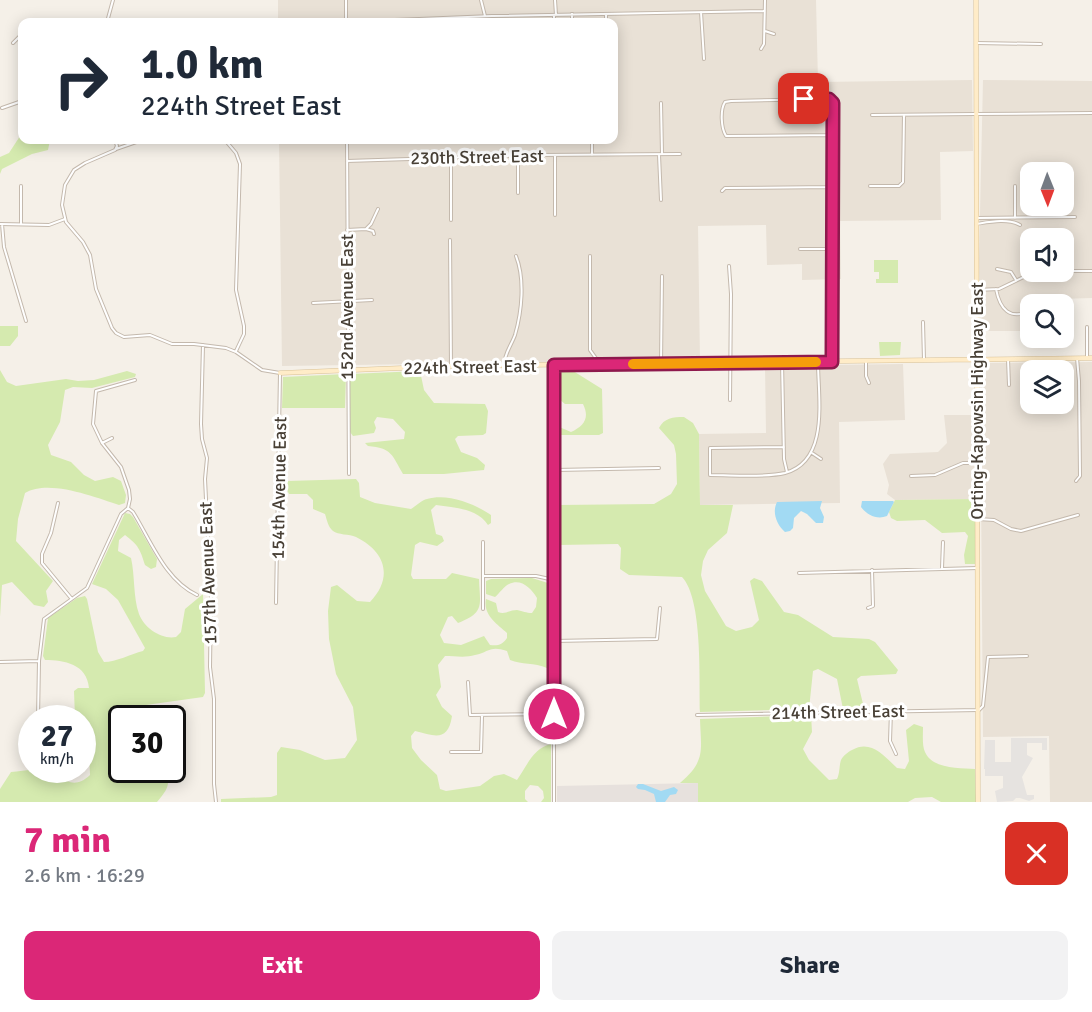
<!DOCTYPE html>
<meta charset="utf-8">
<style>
body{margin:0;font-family:Signika,sans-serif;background:#f2f2f3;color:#1f2937;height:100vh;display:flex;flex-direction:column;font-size:22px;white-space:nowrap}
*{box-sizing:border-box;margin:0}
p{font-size:20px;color:#747a83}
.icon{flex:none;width:33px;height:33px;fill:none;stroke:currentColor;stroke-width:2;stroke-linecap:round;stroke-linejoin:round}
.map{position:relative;height:802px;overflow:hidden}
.panel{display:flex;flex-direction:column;background:#fff;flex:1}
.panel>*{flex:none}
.hud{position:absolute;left:18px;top:18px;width:600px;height:126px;border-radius:12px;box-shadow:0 3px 15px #0003;background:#fff;color:#1f2937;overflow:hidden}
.needle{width:39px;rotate:179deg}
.fabs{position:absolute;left:1020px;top:162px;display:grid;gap:12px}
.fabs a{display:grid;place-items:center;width:54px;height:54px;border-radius:12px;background:#fff;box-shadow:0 3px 15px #0003;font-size:30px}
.speed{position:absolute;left:18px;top:705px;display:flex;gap:12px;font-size:30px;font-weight:700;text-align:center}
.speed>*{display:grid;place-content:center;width:78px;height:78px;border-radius:50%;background:#fff;box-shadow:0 3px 15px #0003;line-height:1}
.speed small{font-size:15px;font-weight:400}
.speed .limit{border:3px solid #111;border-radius:9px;background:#fff;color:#111}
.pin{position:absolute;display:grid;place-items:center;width:51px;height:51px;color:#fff;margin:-26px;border-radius:12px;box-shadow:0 3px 9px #0006}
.me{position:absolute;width:66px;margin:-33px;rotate:0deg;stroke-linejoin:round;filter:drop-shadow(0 0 4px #0008)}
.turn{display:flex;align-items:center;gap:21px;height:126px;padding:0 24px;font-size:27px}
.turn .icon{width:78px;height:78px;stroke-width:2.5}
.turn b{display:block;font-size:42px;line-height:51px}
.round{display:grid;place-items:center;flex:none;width:63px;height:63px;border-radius:12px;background:#f2f2f3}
.summary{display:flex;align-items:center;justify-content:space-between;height:102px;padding:0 24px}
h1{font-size:36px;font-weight:700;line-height:45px;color:#db2777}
.action{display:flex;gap:12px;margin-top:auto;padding:12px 24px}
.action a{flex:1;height:69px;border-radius:12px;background:#db2777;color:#fff;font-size:24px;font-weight:700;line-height:69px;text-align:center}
.action a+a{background:#f2f2f3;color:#1f2937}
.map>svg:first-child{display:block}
.residential{fill:#e9e1d6;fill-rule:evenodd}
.industrial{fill:#e7e1dd}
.green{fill:#d5eaaf}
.parking{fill:#e6e3e0}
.water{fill:#a2daf3}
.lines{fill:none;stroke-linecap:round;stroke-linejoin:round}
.street-casing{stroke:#c4b9ad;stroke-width:4}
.secondary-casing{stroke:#d9c298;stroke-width:5}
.street{stroke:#fff;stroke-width:2}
.secondary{stroke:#ffecc8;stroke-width:4}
.route-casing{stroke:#8e194d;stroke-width:15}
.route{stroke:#db2777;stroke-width:10}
.slow{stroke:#f59e0b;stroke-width:10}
.labels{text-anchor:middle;stroke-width:6;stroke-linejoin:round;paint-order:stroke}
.street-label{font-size:18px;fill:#484036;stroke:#fff}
</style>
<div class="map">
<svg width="1092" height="802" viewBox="0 0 1092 802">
<rect width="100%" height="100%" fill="#f5f0e8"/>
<path class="residential" d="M278,0H816L818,82L972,80L973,151L940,152L941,220L840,221L841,279L802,280V264L767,265L766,225L698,226L700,360L282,366L279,140H614V22H278Z
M983,80L1092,81V298L1059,299V304H1030V331H980L979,258ZM1030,172H1064V206H1030ZM1030,238H1064V272H1030Z
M1092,362V802H1050L1049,736L983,737L980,363ZM1030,370H1064V404H1030Z
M903,364L905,420L839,422L840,503L700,505L699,434L766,433L765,366Z
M944,415H974L975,499L895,500L887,494L889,485L883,464L890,454L938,452L947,443Z"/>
<path class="industrial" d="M698,783V802H557V786Z"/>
<path class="green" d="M22,133V140H50L48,150L32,154L2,169L0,174V157L9,153Z
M874,260H898V283H876V279H879V272H874Z
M0,326H18V336L10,346H0Z
M879,342H901L900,355L880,356Z
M570,369L602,389L603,433L599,435H558L557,426L571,432C584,426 590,418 583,404H565L559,399L558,375L560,371Z
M0,370L7,382L16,386L66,379L78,381L94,380L127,371L136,374L135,377L92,388L73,387L65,390L60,422L48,445L51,455L71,462L84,475L95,481L113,477L121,481L126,495L125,503L119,505C94,497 49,479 25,493L18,519L16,541L53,581L46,591L48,602L44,607L34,605L12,582L2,585L0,617Z
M420,371L424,390L434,403L485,404L488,411L486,433L483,435L458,436L455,439L461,452L477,458L485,465L484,470L444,474H403C392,455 392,448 368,446L365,443L404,439L405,432L393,419L377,417L374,422L376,428L374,433L353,436L350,432V374Z
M346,374L345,408H282L283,377Z
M684,417L693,423L699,434L700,505H733L727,533L708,550L703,561L701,575L705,591L726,626L736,631L752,627L759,620L750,581L754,578L762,581L784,612L798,615L833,637L869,639L875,642L898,670L896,674L861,676L857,679L864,708L843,709L837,679L818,669L813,671L809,709L700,712C699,680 703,599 682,577L629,575L620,569L621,548L618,544L558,545L557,505L654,504L671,494L677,484L676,454L674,445L659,428C664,418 673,417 684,417Z
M356,479L359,483L360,497L375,503L411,509C416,506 422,500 427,499C448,493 475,504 491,515V523L488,525C477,508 455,508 436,505L431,510L436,534L442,536L444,541L437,546L420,542L415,545L411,575L413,579H446L452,573L479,579C480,606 485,612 458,623L452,616L448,617L440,635L444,643L461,645L484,636L490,645C498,646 502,645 507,638V633C496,623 483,615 486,599L496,603L498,612C505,615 509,610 517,610C523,611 526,613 532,613L536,607L537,598C531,588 521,578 509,584C504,586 499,594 495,597L486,594V581L491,579L532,578L551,584V666L547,668C534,662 522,665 510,660L507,651C490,645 489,652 475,655C466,658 454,656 445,656L438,665L441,687L436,695L442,707L452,716C448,742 435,736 415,731L411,736L412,748L421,760L437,775L440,789L446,791L480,786L494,776L504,774L517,780C527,766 533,748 551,744V802H541L544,798L543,791L538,786L530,785L525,791V799L528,802H221V799L271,797L277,795V753L281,747L300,750L325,760L345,758L357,740L353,707L336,674L329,639L328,611L331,587L337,585L357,601L370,602C394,577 385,551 356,537C349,534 338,535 333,531C328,527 327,520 325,514L313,509V500L307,494H289L285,486L287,481Z
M975,499V564H965L964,555L968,536L965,532L942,533L925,520L897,521L891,518L889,512L895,500Z
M125,513L130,514L133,517L157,559L156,567L151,569L145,565C140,549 139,546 125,535L119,540L118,551L131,558C135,575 133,597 139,614C144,628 162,640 176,637L181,632L185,609L203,594L205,693L203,697L146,705L139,715L140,718H122V770H166C171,785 167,790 157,802H0V789L11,772C21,771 36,768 45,771C62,776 72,792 90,775L89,753L83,743L82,718H75L74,691L78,688H89C87,664 64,660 45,660L43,656L48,618L77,598L85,596L87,599L98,652L104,662C116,662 131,654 143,651L145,648L118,600L106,589L92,584Z
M811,715L812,732L803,749L809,760L829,780L837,779C840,773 839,766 841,760C843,756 848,752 852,750C871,739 884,756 897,768L905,769L909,761L906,730L914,724L923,727C923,735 922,746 925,752C932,769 960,768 975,769L976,802H941L932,797L915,798L908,802H698V783H680C706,761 701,750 700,719Z"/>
<path class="parking" d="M1011,738H1047V750H1042V743H1027V755L1033,758L1022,777L1027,795H1034V799L1029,801L1020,798H1016L1013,801L997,802L995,791L1003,788V776H985V769H984L985,740H995V762H1011Z"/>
<path class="water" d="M822,501L820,508L824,517L823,523H816L807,514L801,511L794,518L793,528L790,531L785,532C776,524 772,512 777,502Z
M862,501H893L894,502L887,516C877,520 867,515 861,507Z
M638,784H643L661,791L674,787L678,790L676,794L670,795L665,802H656L654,794L645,790L638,789L636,787Z"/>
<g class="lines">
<defs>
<path id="street" d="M346,0V22
M481,0L485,16
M555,0L556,15
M701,12L704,59
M572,14V22
M554,15V22
M107,22L113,0
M346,22L492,16L764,11
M606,22V14
M765,31L774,34
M13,43L22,34
M976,43L1041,44
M761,49L764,44L765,0
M661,103L662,154
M2,108L22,101
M976,114L1092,113
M872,115L976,114
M115,140L117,146L115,150L85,163L74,170L65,185L62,205L66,222L83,242L90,255L96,289L112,328L116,333L124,337L150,335L172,344H194L226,348L236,352L262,370L280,373L276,603
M225,140L236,153L240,164L236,290L244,326V334L236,351
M347,140L349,474
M592,140V155
M116,149L142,140
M555,155V215
M659,155L661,200
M518,156V193
M347,161L537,155L680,154
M870,186H899L903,182L904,115
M722,191L725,188L832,187
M976,218L1075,217
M1015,218V186
M451,220V157
M0,224L49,225L65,219
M2,224L4,247L26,321
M21,224V186
M976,224C989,222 1008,218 1020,225
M366,229L371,224L378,209
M347,230L366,229L373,231L374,234
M450,240L451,366
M800,249H832
M590,256V350L600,364
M729,266L731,294L730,400
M997,269L1011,272L1016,280
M1064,271H1092
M996,289C1000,310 1010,320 1030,311
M976,290L999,289L1034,272
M313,303L372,300
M923,322L924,360
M1087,327V358
M203,345L201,424L202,439L207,458L205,479L211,598L210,667L214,699V784L216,802
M1008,359L1009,385
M866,361V376L869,383
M782,362L784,459L787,472
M832,362L833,111V103L829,99L731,101L725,102C720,110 721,128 726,136L833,135
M661,364L662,276
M504,366C504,354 511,346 515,335C522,311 525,279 516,256
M102,443L112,438
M784,447L710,448V475C733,475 764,478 785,473C830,461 818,397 818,362
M812,453L821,459
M555,470L659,468
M911,476L935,475L963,463H977
M1076,481L1080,476L1079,381L1077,358
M58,503L51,533L42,554V563L71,598
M128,508L130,499L129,490L121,467L102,443L93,424L96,391L135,380
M128,508L133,512C151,541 165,580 197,595
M978,519L994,520L1011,529L1021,531L1078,515
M483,542V609
M942,568L943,542
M799,573L978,568
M483,576H536L554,580
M868,608L873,606L872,570
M554,641L657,639L660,608
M0,662L39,661
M468,682L470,715L553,714
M891,711L890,741L896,754
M697,715L979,710L983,706L988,657L1027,656
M38,718L39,661L44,619L87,588L121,514L128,508
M451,752H481L482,716
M554,802V365"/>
<path id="secondary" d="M976,0L978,802
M280,373L451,366L1092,358"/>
</defs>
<use href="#street" class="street-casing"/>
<use href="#secondary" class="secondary-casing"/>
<use href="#street" class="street"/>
<use href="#secondary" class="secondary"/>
</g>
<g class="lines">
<defs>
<path id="route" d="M554,714V365L832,362L833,103L829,99H804"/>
</defs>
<use href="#route" class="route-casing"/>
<use href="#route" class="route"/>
<path class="slow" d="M633,364L816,362"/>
</g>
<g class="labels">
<g class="street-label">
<text transform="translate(477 157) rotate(-1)" y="6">230th Street East</text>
<text transform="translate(347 307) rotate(-90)" y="6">152nd Avenue East</text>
<text transform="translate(470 367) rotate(-1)" y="6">224th Street East</text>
<text transform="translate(977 401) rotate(-90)" y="6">Orting-Kapowsin Highway East</text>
<text transform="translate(279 488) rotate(-89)" y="6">154th Avenue East</text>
<text transform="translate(208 573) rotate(-92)" y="6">157th Avenue East</text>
<text transform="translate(838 712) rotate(-1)" y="6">214th Street East</text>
</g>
</g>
</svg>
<div class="fabs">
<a><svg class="needle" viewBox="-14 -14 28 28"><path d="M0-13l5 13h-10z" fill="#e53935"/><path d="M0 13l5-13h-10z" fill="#747a83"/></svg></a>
<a><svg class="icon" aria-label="sound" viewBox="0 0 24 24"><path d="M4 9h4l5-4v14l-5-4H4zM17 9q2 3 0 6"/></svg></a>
<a><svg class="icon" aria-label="search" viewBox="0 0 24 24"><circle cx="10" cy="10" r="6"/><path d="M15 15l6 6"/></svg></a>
<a><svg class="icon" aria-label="layers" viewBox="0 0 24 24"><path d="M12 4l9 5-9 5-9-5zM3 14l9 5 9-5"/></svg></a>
</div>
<div class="speed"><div>27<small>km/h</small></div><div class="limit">30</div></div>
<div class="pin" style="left:804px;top:99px;background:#d93025"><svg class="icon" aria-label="arrive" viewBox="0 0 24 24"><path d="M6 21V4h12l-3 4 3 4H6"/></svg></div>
<svg class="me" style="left:554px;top:714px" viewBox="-20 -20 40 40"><circle r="17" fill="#db2777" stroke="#fff" stroke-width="3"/><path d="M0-11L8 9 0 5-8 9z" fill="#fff"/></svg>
<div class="hud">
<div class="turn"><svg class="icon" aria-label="right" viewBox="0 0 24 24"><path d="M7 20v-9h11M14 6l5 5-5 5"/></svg><div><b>1.0 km</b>224th Street East</div></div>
</div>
</div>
<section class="panel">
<div class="summary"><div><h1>7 min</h1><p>2.6 km · 16:29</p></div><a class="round" style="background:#d93025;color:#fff"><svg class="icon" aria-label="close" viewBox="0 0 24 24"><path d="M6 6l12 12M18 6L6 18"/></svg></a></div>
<div class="action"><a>Exit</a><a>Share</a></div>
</section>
